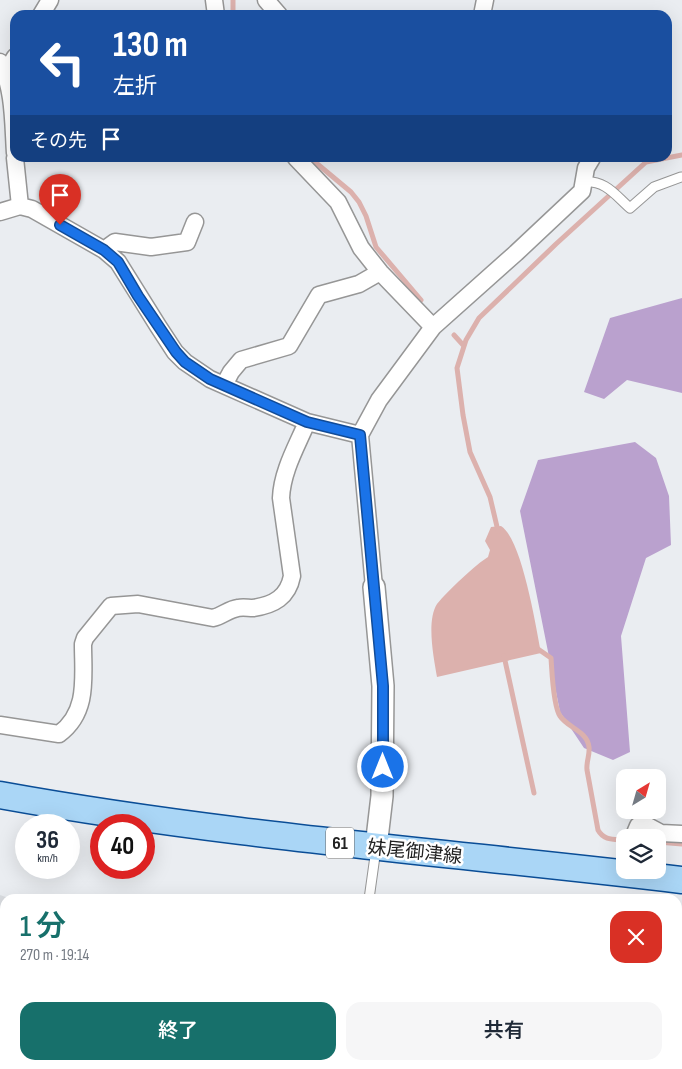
<!DOCTYPE html>
<html lang="ja">
<meta charset="utf-8">
<style>
body{margin:0;font-family:"Sofia Sans Condensed","Noto Sans JP",sans-serif;background:#f6f6f7;color:#1f2937;height:100vh;display:flex;flex-direction:column;font-size:19px;white-space:nowrap}
*{box-sizing:border-box;margin:0}
p{font-size:16px;color:#747a83}
.icon{flex:none;width:28px;height:28px;fill:none;stroke:currentColor;stroke-width:2;stroke-linecap:round;stroke-linejoin:round}
.map{position:relative;flex:1;overflow:hidden}
.sheet{position:absolute;left:0px;top:894px;width:682px;height:176px;display:flex;flex-direction:column;background:#fff;border-radius:15px 15px 0 0;box-shadow:0 5px 20px #0002}
.sheet>*{flex:none}
.banner{position:absolute;left:10px;top:10px;width:662px;height:152px;border-radius:15px;box-shadow:0 5px 20px #0002;background:#1a4fa0;color:#fff;overflow:hidden}
.needle{width:32px;rotate:37deg}
.tools{position:absolute;left:616px;top:769px;display:grid;gap:10px}
.tools a{display:grid;place-items:center;width:50px;height:50px;border-radius:10px;background:#fff;box-shadow:0 5px 20px #0002;font-size:25px}
.speed{position:absolute;left:15px;top:814px;display:flex;gap:10px;font-size:25px;font-weight:700;text-align:center}
.speed>*{display:grid;place-content:center;width:65px;height:65px;border-radius:50%;background:#fff;box-shadow:0 5px 20px #0002;line-height:1}
.speed small{font-size:12px;font-weight:400}
.speed .limit{border:8px solid #d22;background:#fff;color:#111}
.pin{position:absolute;display:grid;place-items:center;width:42px;height:42px;color:#fff;margin:-51px -21px;border-radius:50% 50% 50% 0;rotate:-45deg;box-shadow:0 0 5px #0007}
.pin .icon{rotate:45deg}
.me{position:absolute;width:55px;margin:-28px;rotate:0deg;stroke-linejoin:round;filter:drop-shadow(0 0 4px #0008)}
.turn{display:flex;align-items:center;gap:18px;height:105px;padding:0 20px;font-size:22px}
.turn .icon{width:65px;height:65px;stroke-width:2.5}
.turn b{display:block;font-size:35px;line-height:42px}
.then{display:flex;align-items:center;height:48px;padding:0 20px;background:#0003;gap:10px;font-size:19px}
.round{display:grid;place-items:center;flex:none;width:52px;height:52px;border-radius:15px;background:#f6f6f7}
.headline{display:flex;align-items:center;justify-content:space-between;height:85px;padding:0 20px}
h1{font-size:30px;font-weight:600;line-height:38px;color:#17706b}
.primary-button{display:flex;gap:10px;margin-top:auto;padding:10px 20px}
.primary-button a{flex:1;height:58px;border-radius:15px;background:#17706b;color:#fff;font-size:20px;font-weight:600;line-height:58px;text-align:center}
.primary-button a+a{background:#f6f6f7;color:#1f2937}
.map>svg:first-child{display:block}
.airport{fill:#dadde1}
.grass{fill:#c6b4e7}
.forest{fill:#baa1ce}
.parking{fill:#dedede}
.water{fill:#dcb1ad}
.lines{fill:none;stroke-linecap:round;stroke-linejoin:round}
.stream{stroke:#dcb1ad;stroke-width:5}
.service-casing{stroke:#969696;stroke-width:11}
.minor-casing{stroke:#969696;stroke-width:19}
.tertiary-casing{stroke:#969696;stroke-width:24}
.primary-casing{stroke:#0a4d96;stroke-width:29}
.service{stroke:#fff;stroke-width:9}
.minor{stroke:#fff;stroke-width:16}
.tertiary{stroke:#fff;stroke-width:21}
.primary{stroke:#aad6f6;stroke-width:26}
.route-casing{stroke:#114b97;stroke-width:12}
.route{stroke:#1a73e8;stroke-width:9}
.labels{text-anchor:middle;stroke-width:5;stroke-linejoin:round;paint-order:stroke}
.shield{fill:#fff;stroke:#646464;stroke-width:1}
.shield-label{font-size:18px;font-weight:bold;fill:#222}
.street-label{font-size:19px;fill:#222;stroke:#fff}
</style>
<div class="map">
<svg width="682" height="1069" viewBox="0 0 682 1069">
<rect width="100%" height="100%" fill="#eaedf1"/>
<path class="airport" d="M0,895L11,899H5V1065H558L569,1066L568,1069H0Z"/>
<path class="grass" d="M0,982L5,983V1065H451L482,1069H0Z"/>
<path class="forest" d="M682,298V393L627,380L604,399L584,392L610,318Z
M635,442L656,458L669,496L671,545L646,558L621,636L630,752L613,760L584,748L560,712L520,511L538,460Z"/>
<path class="parking" d="M678,921H682V991L678,990Z"/>
<path class="water" d="M501,526C522,539 536,627 541,653L437,677C434,659 426,621 437,604C443,596 451,589 458,582C468,573 477,564 488,557L490,550L485,541L491,527Z"/>
<g class="lines">
<path class="stream" d="M233,15V0
M312,158L315,162L351,192L359,202L366,216L376,247L421,300
M454,335L464,346
M498,531L490,497L470,452L463,415L457,368L466,340L479,318L556,244L646,162L682,155
M538,649L551,658C552,671 553,706 560,716C568,728 587,731 589,747C590,755 586,762 587,770L598,830C604,841 614,839 625,840
M504,656L534,793
M658,842L682,844"/>
<defs>
<path id="service" d="M583,182C606,180 615,195 630,208L654,187L681,177
M369,899L376,849
M0,970L5,971
M613,1065L617,1069
M660,1069L664,1065"/>
<path id="minor" d="M214,0L216,15
M266,0L279,15
M41,15L50,0
M482,15L485,0
M0,62C14,88 13,123 15,153
M6,72L15,57
M15,158L20,206
M296,158L338,202L361,248L380,272L433,327
M0,212L20,206L32,209L104,250L118,262L158,326L175,352L185,362L210,379L307,422L360,435
M104,250L115,242L151,247L187,242L195,222
M224,385L231,372L241,360L289,346L319,295L359,284L380,272
M374,587L360,435L379,400L433,327L516,253L582,191L586,168L592,158
M0,725L59,734C89,712 83,677 83,644L85,638L111,606L138,604L213,618C222,616 229,609 238,608C243,607 248,608 253,608C274,605 288,597 292,576L281,498C282,471 297,446 307,422
M633,838L638,826H648L661,833L682,834"/>
<path id="tertiary" d="M374,587L383,686L382,796L376,847"/>
<path id="primary" d="M0,795C226,836 455,853 682,880"/>
</defs>
<use href="#service" class="service-casing"/>
<use href="#minor" class="minor-casing"/>
<use href="#tertiary" class="tertiary-casing"/>
<use href="#primary" class="primary-casing"/>
<use href="#service" class="service"/>
<use href="#minor" class="minor"/>
<use href="#tertiary" class="tertiary"/>
<use href="#primary" class="primary"/>
</g>
<g class="lines">
<defs>
<path id="route" d="M60,225L104,250L118,262L138,296L176,352L185,362L210,379L307,422L360,435L383,686V767"/>
</defs>
<use href="#route" class="route-casing"/>
<use href="#route" class="route"/>
</g>
<g class="labels">
<rect class="shield" x="326" y="827.5" width="28" height="31" rx="4"/>
<g class="shield-label">
<text x="340" y="849">61</text>
</g>
<g class="street-label">
<text transform="translate(415 851) rotate(6)" y="7">妹尾御津線</text>
</g>
</g>
</svg>
<div class="tools">
<a><svg class="needle" viewBox="-14 -14 28 28"><path d="M0-13l5 13h-10z" fill="#e53935"/><path d="M0 13l5-13h-10z" fill="#747a83"/></svg></a>
<a><svg class="icon" aria-label="layers" viewBox="0 0 24 24"><path d="M12 4l9 5-9 5-9-5zM3 14l9 5 9-5"/></svg></a>
</div>
<div class="speed"><div>36<small>km/h</small></div><div class="limit">40</div></div>
<div class="pin" style="left:60px;top:225px;background:#d93025"><svg class="icon" aria-label="arrive" viewBox="0 0 24 24"><path d="M6 21V4h12l-3 4 3 4H6"/></svg></div>
<svg class="me" style="left:383px;top:767px" viewBox="-20 -20 40 40"><circle r="17" fill="#1a73e8" stroke="#fff" stroke-width="3"/><path d="M0-11L8 9 0 5-8 9z" fill="#fff"/></svg>
<div class="banner">
<div class="turn"><svg class="icon" aria-label="left" viewBox="0 0 24 24"><path d="M17 20v-9H6M10 6l-5 5 5 5"/></svg><div><b>130 m</b>左折</div></div>
<div class="then">その先<svg class="icon" aria-label="arrive" viewBox="0 0 24 24"><path d="M6 21V4h12l-3 4 3 4H6"/></svg></div>
</div>
<section class="sheet">
<div class="headline"><div><h1>1 分</h1><p>270 m · 19:14</p></div><a class="round" style="background:#d93025;color:#fff"><svg class="icon" aria-label="close" viewBox="0 0 24 24"><path d="M6 6l12 12M18 6L6 18"/></svg></a></div>
<div class="primary-button"><a>終了</a><a>共有</a></div>
</section>
</div>
